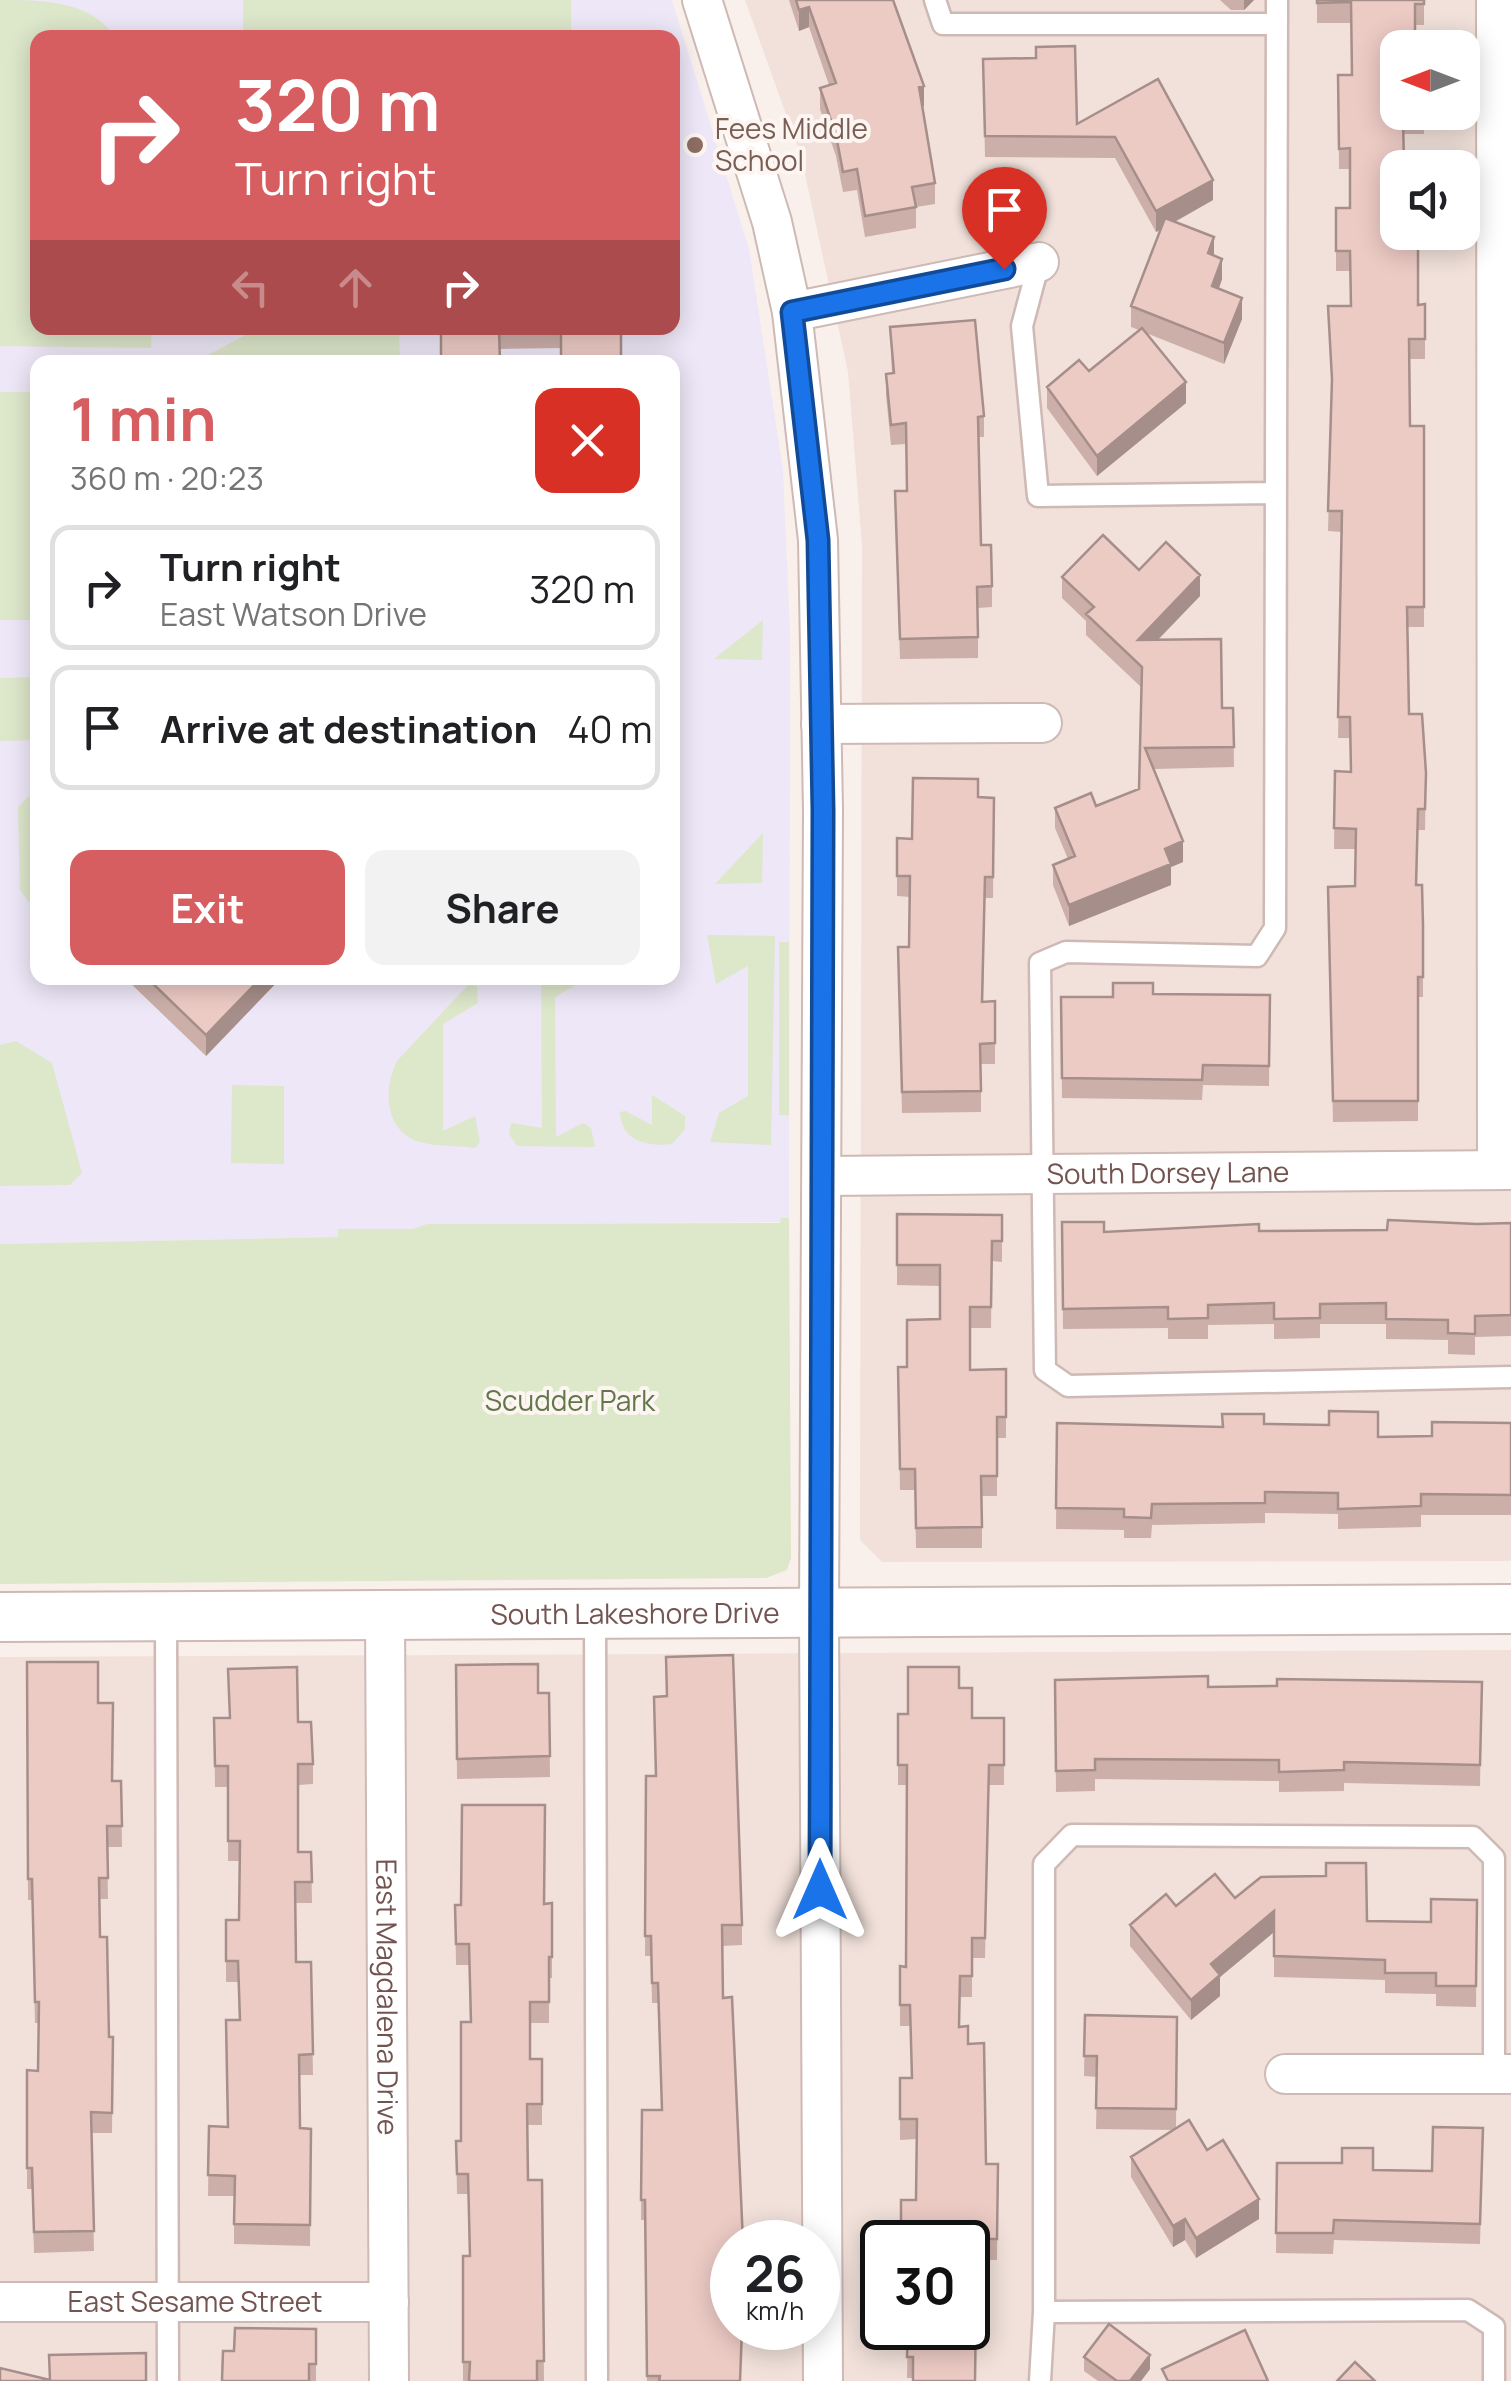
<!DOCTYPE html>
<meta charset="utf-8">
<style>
body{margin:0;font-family:Manrope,sans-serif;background:#f2f2f2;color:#202124;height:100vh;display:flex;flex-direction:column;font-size:38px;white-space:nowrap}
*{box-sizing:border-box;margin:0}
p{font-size:32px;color:#757577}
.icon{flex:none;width:55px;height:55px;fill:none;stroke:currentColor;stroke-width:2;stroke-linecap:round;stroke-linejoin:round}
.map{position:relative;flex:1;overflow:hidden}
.sheet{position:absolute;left:30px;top:355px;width:650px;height:630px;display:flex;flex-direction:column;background:#fff;border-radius:20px;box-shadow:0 5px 25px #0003}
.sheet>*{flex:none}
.top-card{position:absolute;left:30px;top:30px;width:650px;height:305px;border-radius:20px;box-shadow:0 5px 25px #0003;background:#d65e61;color:#fff;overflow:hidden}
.needle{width:65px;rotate:270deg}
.controls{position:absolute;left:1380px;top:30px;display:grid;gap:20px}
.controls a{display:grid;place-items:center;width:100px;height:100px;border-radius:20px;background:#fff;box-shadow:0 5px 25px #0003;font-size:50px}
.speed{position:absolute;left:710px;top:2220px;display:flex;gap:20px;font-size:50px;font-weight:700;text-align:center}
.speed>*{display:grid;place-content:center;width:130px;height:130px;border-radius:50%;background:#fff;box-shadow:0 5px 25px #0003;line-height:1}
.speed small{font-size:25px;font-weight:400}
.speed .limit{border:5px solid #111;border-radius:15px;background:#fff;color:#111}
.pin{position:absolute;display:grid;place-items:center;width:85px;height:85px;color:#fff;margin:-102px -42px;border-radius:50% 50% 50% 0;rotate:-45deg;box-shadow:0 0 10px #0007}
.pin .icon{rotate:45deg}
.me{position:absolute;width:110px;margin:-55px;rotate:0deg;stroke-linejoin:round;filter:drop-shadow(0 0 8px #0008)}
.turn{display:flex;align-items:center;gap:35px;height:210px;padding:0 40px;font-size:45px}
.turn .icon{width:130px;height:130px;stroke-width:2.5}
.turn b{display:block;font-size:70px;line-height:85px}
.lanes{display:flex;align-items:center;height:95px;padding:0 40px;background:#0003;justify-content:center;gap:50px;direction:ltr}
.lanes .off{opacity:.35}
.round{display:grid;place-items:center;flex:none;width:105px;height:105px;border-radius:20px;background:#f2f2f2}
.headline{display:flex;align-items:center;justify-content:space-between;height:170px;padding:0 40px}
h1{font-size:60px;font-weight:700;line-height:75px;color:#d65e61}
.cta{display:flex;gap:20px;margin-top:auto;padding:20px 40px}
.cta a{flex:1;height:115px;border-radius:20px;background:#d65e61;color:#fff;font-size:40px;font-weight:700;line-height:115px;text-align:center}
.cta a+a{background:#f2f2f2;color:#202124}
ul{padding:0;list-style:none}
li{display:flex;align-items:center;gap:30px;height:125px;margin:0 20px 15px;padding:0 20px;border:5px solid #e0e0e0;border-radius:20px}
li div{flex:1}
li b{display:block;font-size:38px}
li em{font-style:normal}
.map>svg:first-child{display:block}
.residential{fill:#f1e1da;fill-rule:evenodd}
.education{fill:#ede7f7;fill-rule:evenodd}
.green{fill:#dde7ca}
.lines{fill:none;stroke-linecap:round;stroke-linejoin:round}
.service-casing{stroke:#ceb9b4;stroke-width:25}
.minor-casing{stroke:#ceb9b4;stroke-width:42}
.tertiary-casing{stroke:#ceb9b4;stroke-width:52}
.service{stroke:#fff;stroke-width:20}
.minor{stroke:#fff;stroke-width:38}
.tertiary{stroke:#fff;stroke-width:48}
.wall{fill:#ccafa9}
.shaded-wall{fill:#a68e8a}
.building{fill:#edcbc5;stroke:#a68e8a;stroke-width:2.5}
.route-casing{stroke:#114b97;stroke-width:25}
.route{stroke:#1a73e8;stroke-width:18}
.education-dot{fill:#8d6e63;stroke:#fdf5f1;stroke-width:4}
.labels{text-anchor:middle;stroke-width:8;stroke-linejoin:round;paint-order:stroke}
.education-label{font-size:28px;fill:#785e54;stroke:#fdf5f1;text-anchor:start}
.street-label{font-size:28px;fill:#735450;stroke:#fdf5f1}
.park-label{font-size:28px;fill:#627749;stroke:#fdf5f1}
</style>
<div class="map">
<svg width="1511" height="2381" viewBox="0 0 1511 2381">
<rect width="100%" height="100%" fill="#faf0eb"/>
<path class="residential" d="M745,0H1511V1561L882,1562L860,1540L862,545L848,372L801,156ZM1398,48H1462V112H1398ZM1398,168H1462V232H1398Z
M1511,1650V2381H0V1657ZM732,2242H818V2328H732ZM882,2242H968V2328H882Z"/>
<path class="education" d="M0,0H672L749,249L783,470L790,634L789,1222L427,1224L412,1229H339L338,1237L0,1244ZM38,38H672V328H38ZM38,362H672V978H38Z"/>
<path class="green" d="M0,0C42,0 90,0 115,37L38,38V328H152L151,348L0,346Z
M243,0H571V37H243Z
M259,328H399L400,362H195Z
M0,392H37V620H0Z
M763,620L762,660L714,659Z
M37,677V740L0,741V678Z
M37,788V901L29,902L20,890L18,807Z
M763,833L762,883L715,884Z
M707,935L775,936L771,1145L710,1142L719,1113L748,1096V966L716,984Z
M779,942H789V1115H779Z
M541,978H588L555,997L556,1137L583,1123L591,1128L595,1147L517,1146L509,1134L511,1123L542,1128Z
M468,985L477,986L478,1003L443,1024V1131L475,1116L480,1142L475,1148C457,1145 437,1147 420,1142C384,1131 383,1089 397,1061Z
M16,1041L52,1063L82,1173L70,1185L0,1186V1045Z
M232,1085L284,1086V1164L231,1163Z
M652,1095L685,1116V1129L672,1144C647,1147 621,1141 620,1112L625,1111L652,1125Z
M781,1218H789L791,1558L787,1570L766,1578L0,1584V1244L338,1237V1229H412L427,1224L780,1223Z"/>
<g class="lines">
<defs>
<path id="service" d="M935,0L943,24H1277
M1277,0L1275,928L1257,956L1066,952L1040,963L1045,1370L1068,1386L1511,1377
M1039,262L1022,326L1038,496L1276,493
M595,1614L597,2381
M166,1616L168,2381
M1044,2312L1468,2310L1494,2327V2381
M1040,2381L1044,2312V1864L1072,1835L1473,1837L1494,1858V2074"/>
<g id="minor">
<path d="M702,0L772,222L792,312L818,540L823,810L819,1613L823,2381"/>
<path d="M1496,0L1497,1170"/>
<path d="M792,312L1039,262"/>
<path d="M821,724L1042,723"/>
<path id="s1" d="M823,1176L1511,1170"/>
<path id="s2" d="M385,1615L389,2381"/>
<path d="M1285,2074H1511"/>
<path id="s3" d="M0,2302H389"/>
</g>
<g id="tertiary">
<path id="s4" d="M0,1617L1511,1609"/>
</g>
</defs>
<use href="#service" class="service-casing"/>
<use href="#minor" class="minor-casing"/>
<use href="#tertiary" class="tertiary-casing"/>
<use href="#service" class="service"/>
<use href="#minor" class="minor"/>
<use href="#tertiary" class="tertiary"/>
</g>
<path class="wall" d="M789,0H893L924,106L922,107L935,183V204L916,207V228L865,237L857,190L843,192L836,156L820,109V88L829,85L809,27L799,31Z
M1220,0H1254L1244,10H1231Z
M1317,0H1424V25H1415L1398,48L1424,113V134H1404L1398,168L1418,305L1425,304V359H1409L1410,426H1424V627H1407L1409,714L1426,773L1425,830H1418L1417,885L1423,925V997H1418V1121L1333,1122L1328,887L1355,886L1356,849H1334L1335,771L1350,772V738H1338L1342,532L1328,531L1332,392L1328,306H1351L1350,271H1336V208H1350V169H1339L1338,75H1351V23H1317Z
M983,59L1077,124L1158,79L1213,200L1175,222L1214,255L1222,279L1219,289L1242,319L1224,364L1146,333L1186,403L1097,476L1047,408V387L1089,371L1139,330L1131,327V306L1160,230L1156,232L1115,158L985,157Z
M890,327L984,416V437H979L981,545L992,586V607L978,608V658L900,659L895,511L907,491L906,444L891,445L886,395V374H892Z
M441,328H621L561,348L500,349Z
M1139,570L1200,596L1158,640L1222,708H1233L1234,767L1154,769L1183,862L1171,867V885L1069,926L1053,885V865L1068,859L1055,828V808L1096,806L1139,789L1141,687L1086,635V621L1062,598V577Z
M978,797L994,798L993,898H985L983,1002L995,1001V1064H981V1112L902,1113L898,947H909L910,897L897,896V838L912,839Z
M125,978H281L206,1056Z
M1153,994L1270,995L1269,1086L1203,1085L1202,1100L1062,1098L1061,997H1113Z
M897,1214L1002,1215V1262L992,1261L991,1328H970V1370L1006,1369V1438H997V1496H982V1548H916L915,1490H900L898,1367H907L940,1319V1286L897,1285Z
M1062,1222L1104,1232L1387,1230L1511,1223V1336L1475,1337V1355L1448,1354V1340L1386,1339V1324H1320V1338L1274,1339V1324L1208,1325V1339H1168V1328L1063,1329Z
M1057,1423L1222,1427L1264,1424L1378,1437L1432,1436L1511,1423V1515H1421V1527L1338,1529V1514L1265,1513V1523L1152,1525L1151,1538H1124V1530L1056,1529Z
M27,1662L98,1703L112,1781H121L122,1847H107L108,1899H100V1937L109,2037H113L112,2133H91L94,2251L34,2253L32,2189H27V2070L38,2071L39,2023H35L32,1900H28Z
M456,1665L538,1693H549L550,1777L457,1779Z
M1055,1680L1208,1687L1482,1682L1480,1786L1344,1783V1791L1279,1792V1781L1095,1779V1791L1056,1792Z
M959,1688L972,1718H1004V1785H989L985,1958H972V1997H960V2027L968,2044L986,2164H998L997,2260H977L913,2378H907L908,2328L968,2242H901V2200H916V2139L900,2140V2078H912L910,2026H900V1966L906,1967L907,1785H898V1714H908Z
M214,1718L298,1722L313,1764V1784L298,1785V1852H311L312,1903H295L296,1962H311L313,2075H299L300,2128L311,2129L310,2246L234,2244V2196H208L209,2126L228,2127L239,2020L238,1982H226V1920H239L240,1861H228V1787H215Z
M646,1776H655L742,1925V1945L722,1946L723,1998L741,2381H647L645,2220H641L642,2110H662L658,2003H652L651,1956H645Z
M1235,1898L1367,1921L1431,1922L1477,1900L1476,2007L1436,2006V1994L1385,1993V1980L1274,1977V1932L1220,1977V1996L1191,2020L1130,1946V1925L1176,1906Z
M552,1903V1978H549V2023H530V2059H542V2125H527L528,2180H542L544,2381H463V2256H469L468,2194H457L456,2141H461L470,2022L469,1965H456L455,1905Z
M1085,2015L1177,2017L1176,2128L1207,2150L1259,2219L1196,2258L1185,2240L1173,2247L1131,2177V2157L1174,2130L1096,2129L1097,2077L1084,2076Z
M1483,2128L1480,2244L1334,2240L1333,2254L1276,2253L1277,2163L1373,2170L1432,2171Z
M316,2329V2381H222L234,2351Z
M1084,2357L1150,2369L1141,2381H1098L1084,2371Z"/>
<path class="shaded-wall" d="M1244,0H1254L1244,10Z
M809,7V27L799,31V10Z
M924,86V106L919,108V87Z
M1213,180V200L1156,232V211Z
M1214,237V257L1208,253Z
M1222,259V279L1212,307V286Z
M1242,298V319L1224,364V343Z
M1186,382V403L1097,476V456Z
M1200,575V596L1138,660V640Z
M1183,841V862L1171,867V885L1069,926V905L1165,849Z
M261,978H281L206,1056V1035Z
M1274,1911V1932L1220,1977V1996L1191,2020V2000L1211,1964Z
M1259,2199V2219L1196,2258V2238Z
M1185,2219V2240L1173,2247V2226Z
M1150,2355V2369L1141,2381H1130Z"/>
<path class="building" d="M796,0H893L924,86L919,87L935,183L912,187L916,207L865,216L857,169L843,172L836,135L820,88L836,83L809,7L799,10Z
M1317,0H1424V4H1415V48H1398V112L1424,113L1403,114L1404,168H1398V232H1418V305L1425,304V339H1409L1410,426H1424V607H1407L1409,714H1422L1426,773L1425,809H1418L1416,885H1422L1423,925V977H1418V1101H1333L1328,887L1355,886L1356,829L1334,828L1335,771L1351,772L1350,717H1338L1342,511H1328L1332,379L1328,306H1351L1350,251H1336V208H1350V148L1339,149L1338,75H1352L1351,2L1317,3Z
M1075,46L1077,124L1158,79L1213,180L1156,211L1115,137L985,136L983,59L1036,58V47Z
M1165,218L1214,237L1208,253L1222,259L1212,286L1242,298L1224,343L1131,306Z
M975,320L984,416L978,417L981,545H991L992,586L977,587L978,637L900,639L895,491H907L906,423L891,425L886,374L894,373L890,327Z
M441,328H621V362H561V329L499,330L500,362H441Z
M1142,328L1186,382L1097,456L1047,387L1079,360L1089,371Z
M1103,535L1139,570L1166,542L1200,575L1138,640L1221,639L1222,708H1233L1234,747L1145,748L1183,841L1165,849L1171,864L1069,905L1053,865L1075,856L1055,808L1091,793L1096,806L1139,789L1142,667L1086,614L1094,607L1062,577Z
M913,778L978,779V797L994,798L993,877H985L982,1002L995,1001V1043L980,1044L981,1091L902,1092L898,947H909L910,876H897V838L912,839Z
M147,978H261L206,1035Z
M1113,983H1153V994L1270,995L1269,1066L1203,1065L1202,1080L1062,1078L1061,997H1113Z
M897,1214L1002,1215V1241H992L991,1307H970V1370L1006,1369V1417H997V1476H981L982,1527L916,1528L915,1469H900L898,1367H907V1320L940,1319V1265H897Z
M1388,1220L1477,1224L1511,1223V1315L1475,1316V1334L1448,1333V1320L1386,1319V1303L1320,1304V1318L1274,1319V1303L1208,1305V1318L1168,1319V1307L1063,1309L1062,1222H1104V1232L1259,1224V1231L1387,1230Z
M1329,1411L1378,1412V1437L1432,1436V1422L1511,1423V1495L1421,1494V1506L1338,1509V1493L1265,1492V1503L1152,1504L1151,1518L1124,1517V1509L1056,1508L1057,1423L1223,1427L1222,1414H1264V1424L1329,1425Z
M733,1655L742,1925H722L723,1998L732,1997L743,2242H732V2328H742L740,2381H659L660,2376H647L645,2200H641L642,2110H662L658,1983H652L651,1936H645L646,1776H656L654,1697L667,1696L666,1657Z
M27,1662H98V1703H113L112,1781H121L122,1826H107L108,1878H99L100,1937H107L109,2037H113L112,2113L91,2112L94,2231L34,2232L32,2168H27V2070L38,2071L39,2002H35L32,1879H28Z
M538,1664V1693H549L550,1756L457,1759L456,1665Z
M297,1667L298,1722H311L313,1764H298V1852H311L312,1882H295L296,1962H311L313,2054L299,2055L300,2128L311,2129L310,2225L234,2224L235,2176L208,2175L209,2126L228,2127L226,2020H240L238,1961H226V1920H239L240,1841H228V1766H215L214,1718H230L228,1669Z
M908,1667H959V1688H972V1718H1004V1765H989L985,1938H972V1976H960L959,2027L968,2026V2044L984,2043L986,2164H998L997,2239H977L975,2381H913V2357H907L908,2328H968V2242H909V2238H901V2200H916L917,2119H900V2078H912L910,2005H900V1966L906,1967L907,1765H898V1714H908Z
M1208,1676V1687L1277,1686V1679L1482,1682L1480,1765L1344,1762V1770L1279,1772V1760L1095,1759V1770L1056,1771L1055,1680Z
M462,1805H545L544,1904L552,1903V1957H549V2002H530V2059H542V2104H527L528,2180H542L544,2361H537V2381H469L470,2362H463V2256H470L468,2174H457L456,2141H461V2022H471L469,1944H456L455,1905H461Z
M1326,1863H1366L1367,1921L1431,1922V1899L1477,1900L1476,1986H1436V1973H1385V1960L1274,1956V1911L1211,1964L1220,1975L1191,2000L1130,1925L1166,1894L1176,1906L1215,1874L1235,1898L1261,1877L1326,1876Z
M1085,2015L1177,2017L1176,2109L1096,2108L1097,2056H1084Z
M1189,2120L1207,2150L1223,2140L1259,2199L1196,2238L1185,2219L1173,2226L1131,2157Z
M1433,2127L1483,2128L1480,2224L1334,2220L1333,2233H1276L1277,2163H1342V2148H1373V2170L1432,2171Z
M1109,2324L1150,2355L1130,2381H1117L1084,2357Z
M235,2328L316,2329V2364H309V2381H222L223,2351H234Z
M1245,2330L1268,2381H1168L1162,2369Z
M146,2353V2381H0V2368L50,2380L49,2355Z
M1355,2362L1375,2381H1337Z"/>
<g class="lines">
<defs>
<path id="route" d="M820,1890L823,810L818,540L792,312L1004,269"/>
</defs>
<use href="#route" class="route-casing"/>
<use href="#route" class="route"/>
</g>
<circle class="education-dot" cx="695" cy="145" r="10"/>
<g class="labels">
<g class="education-label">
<text x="715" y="139">Fees Middle<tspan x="715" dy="32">School</tspan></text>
</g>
<g class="street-label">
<text dy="10" stroke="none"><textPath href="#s1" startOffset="345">South Dorsey Lane</textPath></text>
<text dy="10" stroke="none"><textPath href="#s4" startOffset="635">South Lakeshore Drive</textPath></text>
<text dy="10" stroke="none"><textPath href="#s2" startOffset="382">East Magdalena Drive</textPath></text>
<text dy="10" stroke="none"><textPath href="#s3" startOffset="195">East Sesame Street</textPath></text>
</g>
<g class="park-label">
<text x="570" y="1411">Scudder Park</text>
</g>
</g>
</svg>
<div class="controls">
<a><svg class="needle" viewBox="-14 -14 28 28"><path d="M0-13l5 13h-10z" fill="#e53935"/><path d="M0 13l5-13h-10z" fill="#757577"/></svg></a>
<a><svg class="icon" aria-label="sound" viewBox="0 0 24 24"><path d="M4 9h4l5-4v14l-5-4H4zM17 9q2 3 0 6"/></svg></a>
</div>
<div class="speed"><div>26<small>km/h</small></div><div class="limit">30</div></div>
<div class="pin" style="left:1004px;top:269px;background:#d93025"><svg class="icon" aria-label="arrive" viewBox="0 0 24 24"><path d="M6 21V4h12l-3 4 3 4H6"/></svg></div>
<svg class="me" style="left:820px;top:1890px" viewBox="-20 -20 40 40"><path d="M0-17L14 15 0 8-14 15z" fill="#1a73e8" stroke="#fff" stroke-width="4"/></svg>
<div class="top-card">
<div class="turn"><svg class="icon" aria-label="right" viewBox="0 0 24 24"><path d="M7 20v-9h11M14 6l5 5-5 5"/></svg><div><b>320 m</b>Turn right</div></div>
<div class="lanes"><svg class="icon off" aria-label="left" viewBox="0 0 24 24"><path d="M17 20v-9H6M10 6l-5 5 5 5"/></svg><svg class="icon off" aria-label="ahead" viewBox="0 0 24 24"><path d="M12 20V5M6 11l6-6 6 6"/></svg><svg class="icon" aria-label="right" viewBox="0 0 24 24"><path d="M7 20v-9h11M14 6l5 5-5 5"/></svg></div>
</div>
<section class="sheet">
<div class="headline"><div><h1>1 min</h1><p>360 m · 20:23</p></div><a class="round" style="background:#d93025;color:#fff"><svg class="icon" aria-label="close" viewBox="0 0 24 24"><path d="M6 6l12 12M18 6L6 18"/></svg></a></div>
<ul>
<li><svg class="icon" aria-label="right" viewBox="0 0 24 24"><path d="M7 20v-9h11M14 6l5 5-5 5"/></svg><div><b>Turn right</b><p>East Watson Drive</p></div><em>320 m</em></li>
<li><svg class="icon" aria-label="arrive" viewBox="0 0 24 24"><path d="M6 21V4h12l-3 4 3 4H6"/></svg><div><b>Arrive at destination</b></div><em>40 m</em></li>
</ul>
<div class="cta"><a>Exit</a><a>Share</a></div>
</section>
</div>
